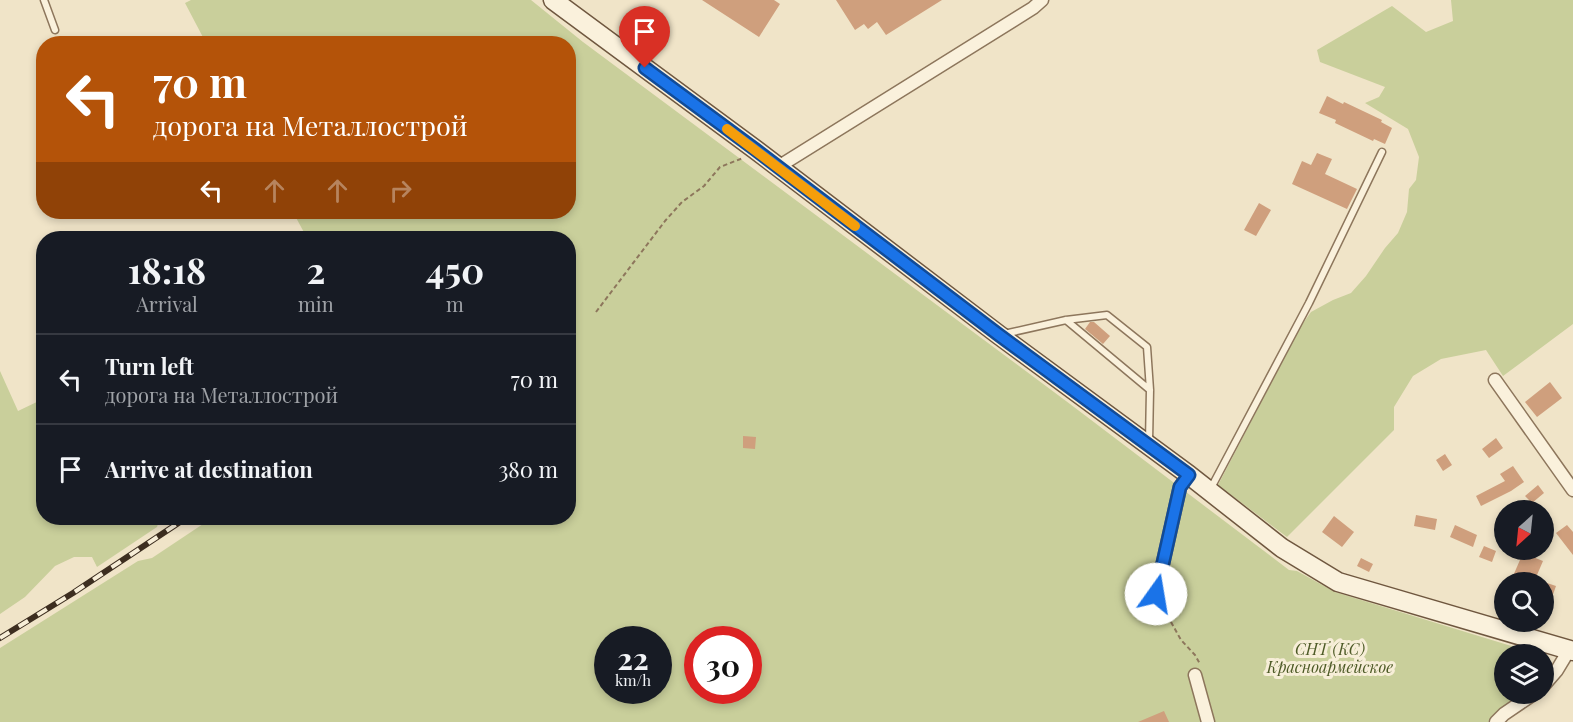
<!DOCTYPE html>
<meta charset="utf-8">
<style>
body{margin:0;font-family:"Playfair Display",serif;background:#242831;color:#f1f3f6;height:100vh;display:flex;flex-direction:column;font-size:22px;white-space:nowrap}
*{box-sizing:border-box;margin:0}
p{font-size:20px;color:#9ea1a6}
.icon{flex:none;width:33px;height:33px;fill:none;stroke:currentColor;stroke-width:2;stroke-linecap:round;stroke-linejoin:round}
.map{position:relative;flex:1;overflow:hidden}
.details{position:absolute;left:36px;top:231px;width:540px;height:294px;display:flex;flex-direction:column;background:#171b24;border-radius:24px;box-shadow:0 3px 9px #0003}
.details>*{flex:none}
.guide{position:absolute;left:36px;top:36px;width:540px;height:183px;border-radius:24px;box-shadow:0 3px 9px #0003;background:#b45309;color:#fff;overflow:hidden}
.needle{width:39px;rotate:207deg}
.controls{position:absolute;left:1494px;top:500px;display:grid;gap:12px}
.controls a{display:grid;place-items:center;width:60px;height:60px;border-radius:50%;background:#171b24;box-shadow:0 3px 9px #0003;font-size:30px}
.speed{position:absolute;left:594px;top:626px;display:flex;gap:12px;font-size:30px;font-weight:700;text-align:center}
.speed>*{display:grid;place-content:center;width:78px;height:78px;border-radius:50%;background:#171b24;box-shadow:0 3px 9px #0003;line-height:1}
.speed small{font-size:15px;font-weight:400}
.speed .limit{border:9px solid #d22;background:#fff;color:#111}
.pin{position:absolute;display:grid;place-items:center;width:51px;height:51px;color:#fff;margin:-62px -26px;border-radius:50% 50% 50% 0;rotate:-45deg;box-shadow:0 0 6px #0007}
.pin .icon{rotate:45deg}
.me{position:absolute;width:66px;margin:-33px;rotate:13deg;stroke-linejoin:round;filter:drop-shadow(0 0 4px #0008)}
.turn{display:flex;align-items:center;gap:21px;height:126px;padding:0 18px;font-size:27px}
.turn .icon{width:78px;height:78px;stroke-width:2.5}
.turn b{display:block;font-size:42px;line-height:51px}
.lanes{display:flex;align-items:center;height:57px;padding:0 18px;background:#0003;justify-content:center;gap:30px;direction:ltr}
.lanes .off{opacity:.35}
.eta{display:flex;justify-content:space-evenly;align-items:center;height:102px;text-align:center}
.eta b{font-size:36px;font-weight:700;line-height:42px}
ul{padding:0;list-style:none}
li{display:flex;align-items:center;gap:18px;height:90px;padding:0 18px;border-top:2px solid #363941}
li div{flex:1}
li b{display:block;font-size:22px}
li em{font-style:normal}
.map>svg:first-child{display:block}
.green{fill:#c9cf9b;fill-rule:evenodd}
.building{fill:#cf9f7d}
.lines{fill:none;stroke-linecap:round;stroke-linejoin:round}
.lane-casing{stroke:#8d765c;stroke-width:9}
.street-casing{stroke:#8d765c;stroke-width:15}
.secondary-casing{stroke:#6f573f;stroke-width:21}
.path{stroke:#8d765c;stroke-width:2;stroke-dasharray:4.5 3;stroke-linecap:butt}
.lane{stroke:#faf1dc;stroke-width:6}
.street{stroke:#faf1dc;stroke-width:12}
.secondary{stroke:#faf1dc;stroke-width:18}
.rail-casing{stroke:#3d2e20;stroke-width:6}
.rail{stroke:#f7eed8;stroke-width:4;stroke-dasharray:11;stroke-linecap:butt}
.route-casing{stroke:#114b97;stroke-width:15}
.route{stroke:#1a73e8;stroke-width:10}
.slow{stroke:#f59e0b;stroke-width:10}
.labels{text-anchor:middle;stroke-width:6;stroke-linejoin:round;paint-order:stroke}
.park-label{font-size:16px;font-style:italic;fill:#4d5a26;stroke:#f7eed8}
</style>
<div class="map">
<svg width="1573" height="722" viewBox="0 0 1573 722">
<rect width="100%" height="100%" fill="#f0e4c8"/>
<path class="green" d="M191,0H531L583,42L1070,404L1289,570L1297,571L1335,592L1537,654H1504V693H1526L1518,697L1488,722H0V648L138,561L152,558L212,518H568V238H307L293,212H568V44L206,43L185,3ZM608,639H658V690H608ZM698,639H748V690H698Z
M1451,0H1573V324L1503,376L1486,350L1441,359L1413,376L1394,407V430L1287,537L1218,485L1301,326L1311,312L1333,300L1351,293L1366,276L1385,248L1398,233L1407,212L1409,189L1416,180L1419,157L1408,129L1365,103L1379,97L1385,87L1320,62L1317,50L1392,6L1426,32L1453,21Z
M0,371L18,411L43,399L44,518H160L157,527L97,567L92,557H74L55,566L25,597L0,614Z"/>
<path class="building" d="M702,0H774L780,4L759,37Z
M836,0H942L886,35L877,22L868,29L864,24L855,30Z
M1327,96L1343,104L1344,102L1382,120L1381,122L1392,128L1385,144L1374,139L1373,141L1335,123L1336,120L1319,113Z
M1317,153L1332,159L1325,174L1357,189L1347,209L1292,184L1302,161L1311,165Z
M1259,203L1271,210L1256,236L1244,230Z
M1090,322H1094L1110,336L1103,344L1085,329Z
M1550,382L1562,398L1537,417L1525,402Z
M743,436L756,437L755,449L743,448Z
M1496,438L1503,448L1489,458L1482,449Z
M1445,454L1452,465L1443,471L1436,460Z
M1513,466L1524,482L1511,491L1481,506L1476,496L1505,481L1500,474Z
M1538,485L1544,493L1532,503L1525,496Z
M1416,515L1437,519L1435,530L1414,526Z
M1334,516L1354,532L1342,547L1322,532Z
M1455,525L1477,535L1473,547L1450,537Z
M1567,525L1573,532V555L1556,533Z
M1484,546L1496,551L1492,562L1479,557Z
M1523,553L1543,561L1534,582H1529L1513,576Z
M1361,558L1373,564L1369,572L1357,566Z
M1544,582L1556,586L1545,617L1544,616Z
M1164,711L1169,722H1138Z"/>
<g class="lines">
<defs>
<path id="lane" d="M44,0L55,30
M1066,320L1150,390
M1004,334L1066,320L1107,315L1147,347L1150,390L1149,442
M1211,488L1309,303L1382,152"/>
<path id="street" d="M778,167L1033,8L1042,0
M1495,380L1573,490
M1165,614L1159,606L1156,594L1180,487L1189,475
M1195,675L1208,722
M1544,685L1557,670L1569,650
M1496,722L1504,714L1535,693"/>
<path id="secondary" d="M553,0L756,150L999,335L1189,475L1282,548L1338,582L1573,651"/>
</defs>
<use href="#lane" class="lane-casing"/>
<use href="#street" class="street-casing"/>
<use href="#secondary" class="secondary-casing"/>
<path class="path" d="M596,312L665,221L682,202L704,186L720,167L743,158
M1171,622L1181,640L1195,655L1200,664"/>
<use href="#lane" class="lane"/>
<use href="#street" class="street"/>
<use href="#secondary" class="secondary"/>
<defs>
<path id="rail" d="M0,638L73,593L186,518"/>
</defs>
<use href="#rail" class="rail-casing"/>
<use href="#rail" class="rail"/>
</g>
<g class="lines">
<defs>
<path id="route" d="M645,68L756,150L999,335L1189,475L1180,487L1156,594"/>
</defs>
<use href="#route" class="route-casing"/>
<use href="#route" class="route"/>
<path class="slow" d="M727,129L855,226"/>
</g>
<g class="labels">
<g class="park-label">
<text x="1330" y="655">СНТ (КС)<tspan x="1330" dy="18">Красноармейское</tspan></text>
</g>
</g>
</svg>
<div class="controls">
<a><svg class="needle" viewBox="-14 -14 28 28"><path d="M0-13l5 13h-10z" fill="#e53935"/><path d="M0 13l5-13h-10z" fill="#9ea1a6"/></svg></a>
<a><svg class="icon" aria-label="search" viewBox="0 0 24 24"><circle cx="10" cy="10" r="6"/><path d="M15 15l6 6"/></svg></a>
<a><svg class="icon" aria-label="layers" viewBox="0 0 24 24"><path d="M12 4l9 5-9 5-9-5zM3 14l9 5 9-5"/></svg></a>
</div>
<div class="speed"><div>22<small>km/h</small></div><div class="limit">30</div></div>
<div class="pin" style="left:645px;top:68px;background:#d93025"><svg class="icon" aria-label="arrive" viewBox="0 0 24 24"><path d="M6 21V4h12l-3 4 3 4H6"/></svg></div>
<svg class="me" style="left:1156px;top:594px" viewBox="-20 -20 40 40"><circle r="19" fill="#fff"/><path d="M0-13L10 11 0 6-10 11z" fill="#1a73e8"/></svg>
<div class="guide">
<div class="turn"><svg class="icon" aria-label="left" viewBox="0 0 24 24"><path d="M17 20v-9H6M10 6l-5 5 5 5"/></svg><div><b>70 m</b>дорога на Металлострой</div></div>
<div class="lanes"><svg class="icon" aria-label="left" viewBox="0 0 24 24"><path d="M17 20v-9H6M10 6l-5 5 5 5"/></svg><svg class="icon off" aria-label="ahead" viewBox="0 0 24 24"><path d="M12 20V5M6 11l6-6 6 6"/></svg><svg class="icon off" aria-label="ahead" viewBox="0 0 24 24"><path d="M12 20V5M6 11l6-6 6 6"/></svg><svg class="icon off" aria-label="right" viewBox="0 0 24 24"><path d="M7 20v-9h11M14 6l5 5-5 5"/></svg></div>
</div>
<section class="details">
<div class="eta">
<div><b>18:18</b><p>Arrival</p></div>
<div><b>2</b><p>min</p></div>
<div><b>450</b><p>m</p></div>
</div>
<ul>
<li><svg class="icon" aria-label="left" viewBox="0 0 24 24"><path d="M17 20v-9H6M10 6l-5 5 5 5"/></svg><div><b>Turn left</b><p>дорога на Металлострой</p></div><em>70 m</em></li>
<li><svg class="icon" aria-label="arrive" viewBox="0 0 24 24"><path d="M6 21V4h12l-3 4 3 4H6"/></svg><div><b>Arrive at destination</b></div><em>380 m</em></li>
</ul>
</section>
</div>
